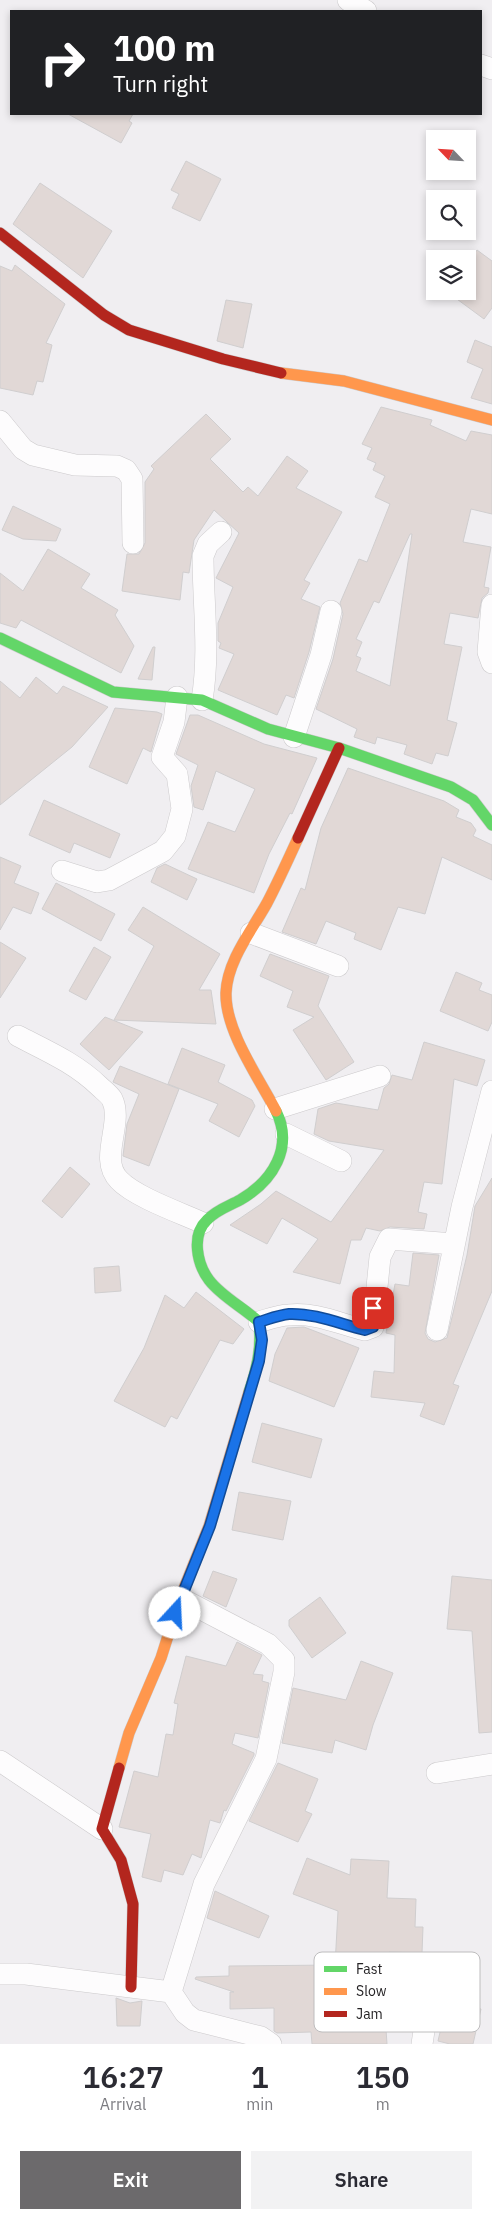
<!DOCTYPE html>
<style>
body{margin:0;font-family:"IBM Plex Sans",sans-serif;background:#f2f2f3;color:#2b2b33;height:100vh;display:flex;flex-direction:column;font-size:19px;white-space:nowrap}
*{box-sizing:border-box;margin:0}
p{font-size:16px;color:#7c7c81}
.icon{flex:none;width:28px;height:28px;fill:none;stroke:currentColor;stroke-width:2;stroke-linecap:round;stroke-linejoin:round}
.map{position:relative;height:2044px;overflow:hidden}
.details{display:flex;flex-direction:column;background:#fff;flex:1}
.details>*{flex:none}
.top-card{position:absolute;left:10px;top:10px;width:472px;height:105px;border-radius:0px;box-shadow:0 2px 8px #0003;background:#202124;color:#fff;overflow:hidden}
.needle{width:32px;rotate:295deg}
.tools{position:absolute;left:426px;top:130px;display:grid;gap:10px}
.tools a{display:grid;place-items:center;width:50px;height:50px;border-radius:0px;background:#fff;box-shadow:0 2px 8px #0003;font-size:25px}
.pin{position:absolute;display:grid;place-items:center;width:42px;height:42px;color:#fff;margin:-21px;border-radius:10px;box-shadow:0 2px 8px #0006}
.me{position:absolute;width:55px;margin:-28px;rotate:20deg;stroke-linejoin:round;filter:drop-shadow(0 0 4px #0008)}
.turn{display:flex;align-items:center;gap:18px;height:105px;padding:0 20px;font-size:22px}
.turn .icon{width:65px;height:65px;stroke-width:2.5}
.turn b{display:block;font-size:35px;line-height:42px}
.eta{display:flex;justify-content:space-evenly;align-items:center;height:85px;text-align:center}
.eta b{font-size:30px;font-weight:600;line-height:35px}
.button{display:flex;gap:10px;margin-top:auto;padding:10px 20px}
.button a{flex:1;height:58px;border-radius:0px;background:#6c6a6c;color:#fff;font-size:20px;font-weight:600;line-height:58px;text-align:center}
.button a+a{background:#f2f2f3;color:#2b2b33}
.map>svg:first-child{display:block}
.building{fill:#e1d8d6;stroke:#d0cecf;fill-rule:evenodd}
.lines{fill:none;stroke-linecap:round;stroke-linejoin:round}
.street-casing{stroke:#cccacc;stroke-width:22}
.fast-casing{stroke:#cccacc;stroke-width:12}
.slow-casing{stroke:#cccacc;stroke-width:12}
.jam-casing{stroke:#cccacc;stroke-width:12}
.street{stroke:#fdfcfd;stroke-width:21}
.fast{stroke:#63d668;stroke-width:11}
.slow{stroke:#ff974d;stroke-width:11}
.jam{stroke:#b3261e;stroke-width:11}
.route-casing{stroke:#114b97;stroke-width:12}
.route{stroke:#1a73e8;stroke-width:9}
.key{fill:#fff;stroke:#bebdbe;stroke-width:1}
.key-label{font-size:14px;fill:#252325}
</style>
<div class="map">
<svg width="492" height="2044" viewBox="0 0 492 2044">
<rect width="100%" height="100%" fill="#f0eef1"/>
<path class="building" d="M68,114H133L129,121L132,123L121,143Z
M186,161L221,179L200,221L172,208L179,194L171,190Z
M40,183L112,231L83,278L13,224Z
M477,250L492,261V308L484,319L446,291H468V264Z
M15,265L65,304L46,343L52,345L43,382L37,381L33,395L0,388V266L12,271Z
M226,300L252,304L243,348L217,341Z
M475,340L492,347V404L471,398L483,369L467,362Z
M381,407L432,420L430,425L466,441L471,431L492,435V514L471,509L463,542L491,547L484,587L489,588L488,593L482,598L478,618L450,613L444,644L462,647L447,720L457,723L448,756L436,753L432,764L404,754L407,745L377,737L375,744L354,737L357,729L316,709L333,659L343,614L340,603L359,559L367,562L390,504L375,497L385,476L373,470L376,463L367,459L372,448L362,444ZM410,534H412L390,686L356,671L361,658L356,656L362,642L356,639L374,601L379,603Z
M206,414L231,439L210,459L243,492L248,487L258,496L287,456L308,471L296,488L342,512L304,580L310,583L301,599L320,607L309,652L294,698L286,695L277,715L218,690L234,654L219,648L221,643L218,641V623L233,587L216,578L239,533L214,510L194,540L189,573L183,572L180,600L122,591L127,554H139L145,543V482L154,469L151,466Z
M13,506L61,529L56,541L23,539L2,530Z
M48,549L90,574L81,588L118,610L115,615L134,646L121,673L21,620L16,628L0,623V573L23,591Z
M153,647H155L152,680L138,679Z
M36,677L57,694L63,686L108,707L72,747L0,805V681L20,698Z
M115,708L157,712L162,714L151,752L143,748L127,784L89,767Z
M190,715H198L264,744L317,758L292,814L290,813L269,854L254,893L188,869L208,822L235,832L255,789L216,771L203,810L194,807L191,786L198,765L176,754Z
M348,768L444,801L459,810L456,817L471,823L476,830L473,836L492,845V880L442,857L425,914L398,907L381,950L354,939L356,933L326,921L316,944L282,932L301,888L305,890L321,828Z
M44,800L120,834L110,858L74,843L70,853L29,835Z
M0,857L21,866L14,883L39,893L31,914L13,907L0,930Z
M165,864L197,879L187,900L151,882L157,868Z
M56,883L115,914L101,941L42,909Z
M143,907L220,954L199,990H211L216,1024L114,1020L154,946L128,930Z
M0,942L26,958L0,998Z
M94,947L111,957L86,1000L69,991Z
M270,954L329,976L318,1006L354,1062L326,1080L293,1030L314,1017L287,1007L293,991L260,976Z
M456,972L482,983L479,990L492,995V1022L488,1031L440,1011Z
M105,1017L143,1032L109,1070L80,1044Z
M424,1042L485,1060L477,1086L454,1079L442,1184L424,1182L418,1212L427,1214L424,1229L390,1227L380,1231L366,1228L361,1240H351L340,1284L293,1272L318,1239L282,1218L267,1244L230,1225L261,1204L276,1191L331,1222L384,1150L329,1141L314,1134L318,1109L336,1103L378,1110L384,1088L389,1084L392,1075L412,1080Z
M182,1048L225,1065L218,1082L252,1100L255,1106L239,1137L209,1121L218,1104L168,1084Z
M120,1066L179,1089L149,1166L123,1156L127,1124L139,1094L113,1082Z
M70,1167L90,1184L62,1218L42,1201Z
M492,1178V1291L453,1384L459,1386L444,1425L420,1416L425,1403L371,1397L374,1371L394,1373L395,1335L386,1333L395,1284L409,1286L413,1253L439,1255L425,1333L428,1339L435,1342L447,1338L467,1255L475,1206Z
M119,1266L121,1291L95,1293L94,1268Z
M196,1292L244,1329L233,1344L220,1340L177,1419L171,1416L165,1427L114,1401L144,1348L165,1295L184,1308Z
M304,1327L359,1348L334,1407L269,1381L275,1354L287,1328Z
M262,1423L322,1439L311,1478L252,1462Z
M239,1492L291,1501L283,1540L232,1530Z
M213,1571L237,1579L226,1607L203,1596Z
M452,1576L492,1580V1732L479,1733L472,1631L447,1629Z
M320,1597L346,1633L312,1658L289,1626V1620Z
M237,1642L262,1655L253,1674L263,1675L262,1681L269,1683L258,1738L235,1733L232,1744L254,1753V1755L226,1811L224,1810L220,1823L210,1820L201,1858L192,1854L183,1875L164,1870L161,1882L142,1877L151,1834L119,1827L134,1771L158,1777L166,1734L173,1735L178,1704L174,1703L186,1656L226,1666Z
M361,1661L393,1673L373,1725L366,1750L335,1740L332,1753L282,1743L293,1688L346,1700Z
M278,1763L318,1779L305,1811L312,1814L298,1842L249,1821Z
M307,1858L350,1875L351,1859L389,1861L387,1898L416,1899L415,1927H423L422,1953L389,1952L388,1974L385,1984L388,1991L387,2000H384L387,2044H312L311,2032L277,2033L274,2031V2008L230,2009V1992H234L195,1979L196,1977L229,1976V1966L335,1965L338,1911L293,1894Z
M215,1891L269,1916L259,1938L207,1918Z
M116,1998L130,2003L142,2001L140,2026H117Z
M447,2002L481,2009L473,2044H450L438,2041Z"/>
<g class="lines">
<defs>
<path id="street" d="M348,0L366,11
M481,65L492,69
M0,421L23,449L33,455L75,465L117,466L126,470L132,479L133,543
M492,605L488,652L492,663
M202,700C210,652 203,604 203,556L208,544L221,532
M294,737L321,655L331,611
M62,871L97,882L109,880L163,851L175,836L182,809L177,774L162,757L174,722L177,697
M251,933L338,966
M18,1036C47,1051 75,1063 99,1086C103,1090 109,1094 112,1099C124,1123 98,1159 119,1180C135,1197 181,1213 203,1223
M275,1109L380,1076
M286,1134L341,1161
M259,1322C269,1319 279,1315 289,1315C315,1312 340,1324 365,1330L373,1327L380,1257L389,1239L454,1244
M437,1330L462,1207L492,1091
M0,1761L102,1829
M437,1773L492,1764
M0,1974H26L171,1992L204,1884L266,1759L284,1672V1660L268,1644L180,1598
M397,1983L423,1994L427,2011L422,2044
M171,1992L185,2013L194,2020L261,2037L271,2044"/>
<path id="fast" d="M0,638L113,692L202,700L268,729L339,748L451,787L473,800L492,825
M249,1392C257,1368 262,1348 259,1322C243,1307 222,1297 209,1280C197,1264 191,1235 207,1220C216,1210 229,1206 240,1200C273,1181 294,1147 276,1111"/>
<path id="slow" d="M281,373L344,381L492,420
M276,1111C259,1078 225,1031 226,993C227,961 252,930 267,903C278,882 288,860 298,838
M119,1768L129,1733L161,1658L180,1598L209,1526L249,1392"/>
<path id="jam" d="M0,233L104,315L129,330L223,359L281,373
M298,838L339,748
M119,1768L102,1829L121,1860L133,1904L131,1987"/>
</defs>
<use href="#street" class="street-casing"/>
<use href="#fast" class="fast-casing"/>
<use href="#slow" class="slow-casing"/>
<use href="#jam" class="jam-casing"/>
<use href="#street" class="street"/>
<use href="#fast" class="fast"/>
<use href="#slow" class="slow"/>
<use href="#jam" class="jam"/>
</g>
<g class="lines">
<defs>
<path id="route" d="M175,1613L210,1526L259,1361L262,1340L259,1322C269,1319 279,1315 289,1314C315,1313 340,1324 365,1330L373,1327V1308"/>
</defs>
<use href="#route" class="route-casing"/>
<use href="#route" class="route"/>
</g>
<rect x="314" y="1952" width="166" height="80" rx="8" class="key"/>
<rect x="324" y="1966" width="23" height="6" fill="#63d668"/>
<rect x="324" y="1988" width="23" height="7" fill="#ff974d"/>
<rect x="324" y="2011" width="23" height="6" fill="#b3261e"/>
<g class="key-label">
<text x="356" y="1974">Fast</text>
<text x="356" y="1996">Slow</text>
<text x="356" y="2019">Jam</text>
</g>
</svg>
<div class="tools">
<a><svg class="needle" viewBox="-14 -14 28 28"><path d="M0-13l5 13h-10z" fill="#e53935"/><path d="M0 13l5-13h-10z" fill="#7c7c81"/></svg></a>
<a><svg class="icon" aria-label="search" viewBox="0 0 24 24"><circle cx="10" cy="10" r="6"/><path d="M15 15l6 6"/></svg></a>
<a><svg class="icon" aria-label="layers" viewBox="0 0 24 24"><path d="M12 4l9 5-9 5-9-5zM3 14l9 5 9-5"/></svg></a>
</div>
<div class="pin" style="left:373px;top:1308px;background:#d93025"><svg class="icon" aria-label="arrive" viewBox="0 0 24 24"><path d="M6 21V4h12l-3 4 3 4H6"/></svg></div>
<svg class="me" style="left:175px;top:1613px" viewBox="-20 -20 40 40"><circle r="19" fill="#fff"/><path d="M0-13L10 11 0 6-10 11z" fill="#1a73e8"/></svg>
<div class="top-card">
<div class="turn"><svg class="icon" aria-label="right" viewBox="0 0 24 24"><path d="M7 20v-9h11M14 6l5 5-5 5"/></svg><div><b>100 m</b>Turn right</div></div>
</div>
</div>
<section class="details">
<div class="eta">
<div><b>16:27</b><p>Arrival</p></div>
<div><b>1</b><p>min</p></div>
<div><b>150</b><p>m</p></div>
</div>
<div class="button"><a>Exit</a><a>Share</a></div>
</section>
